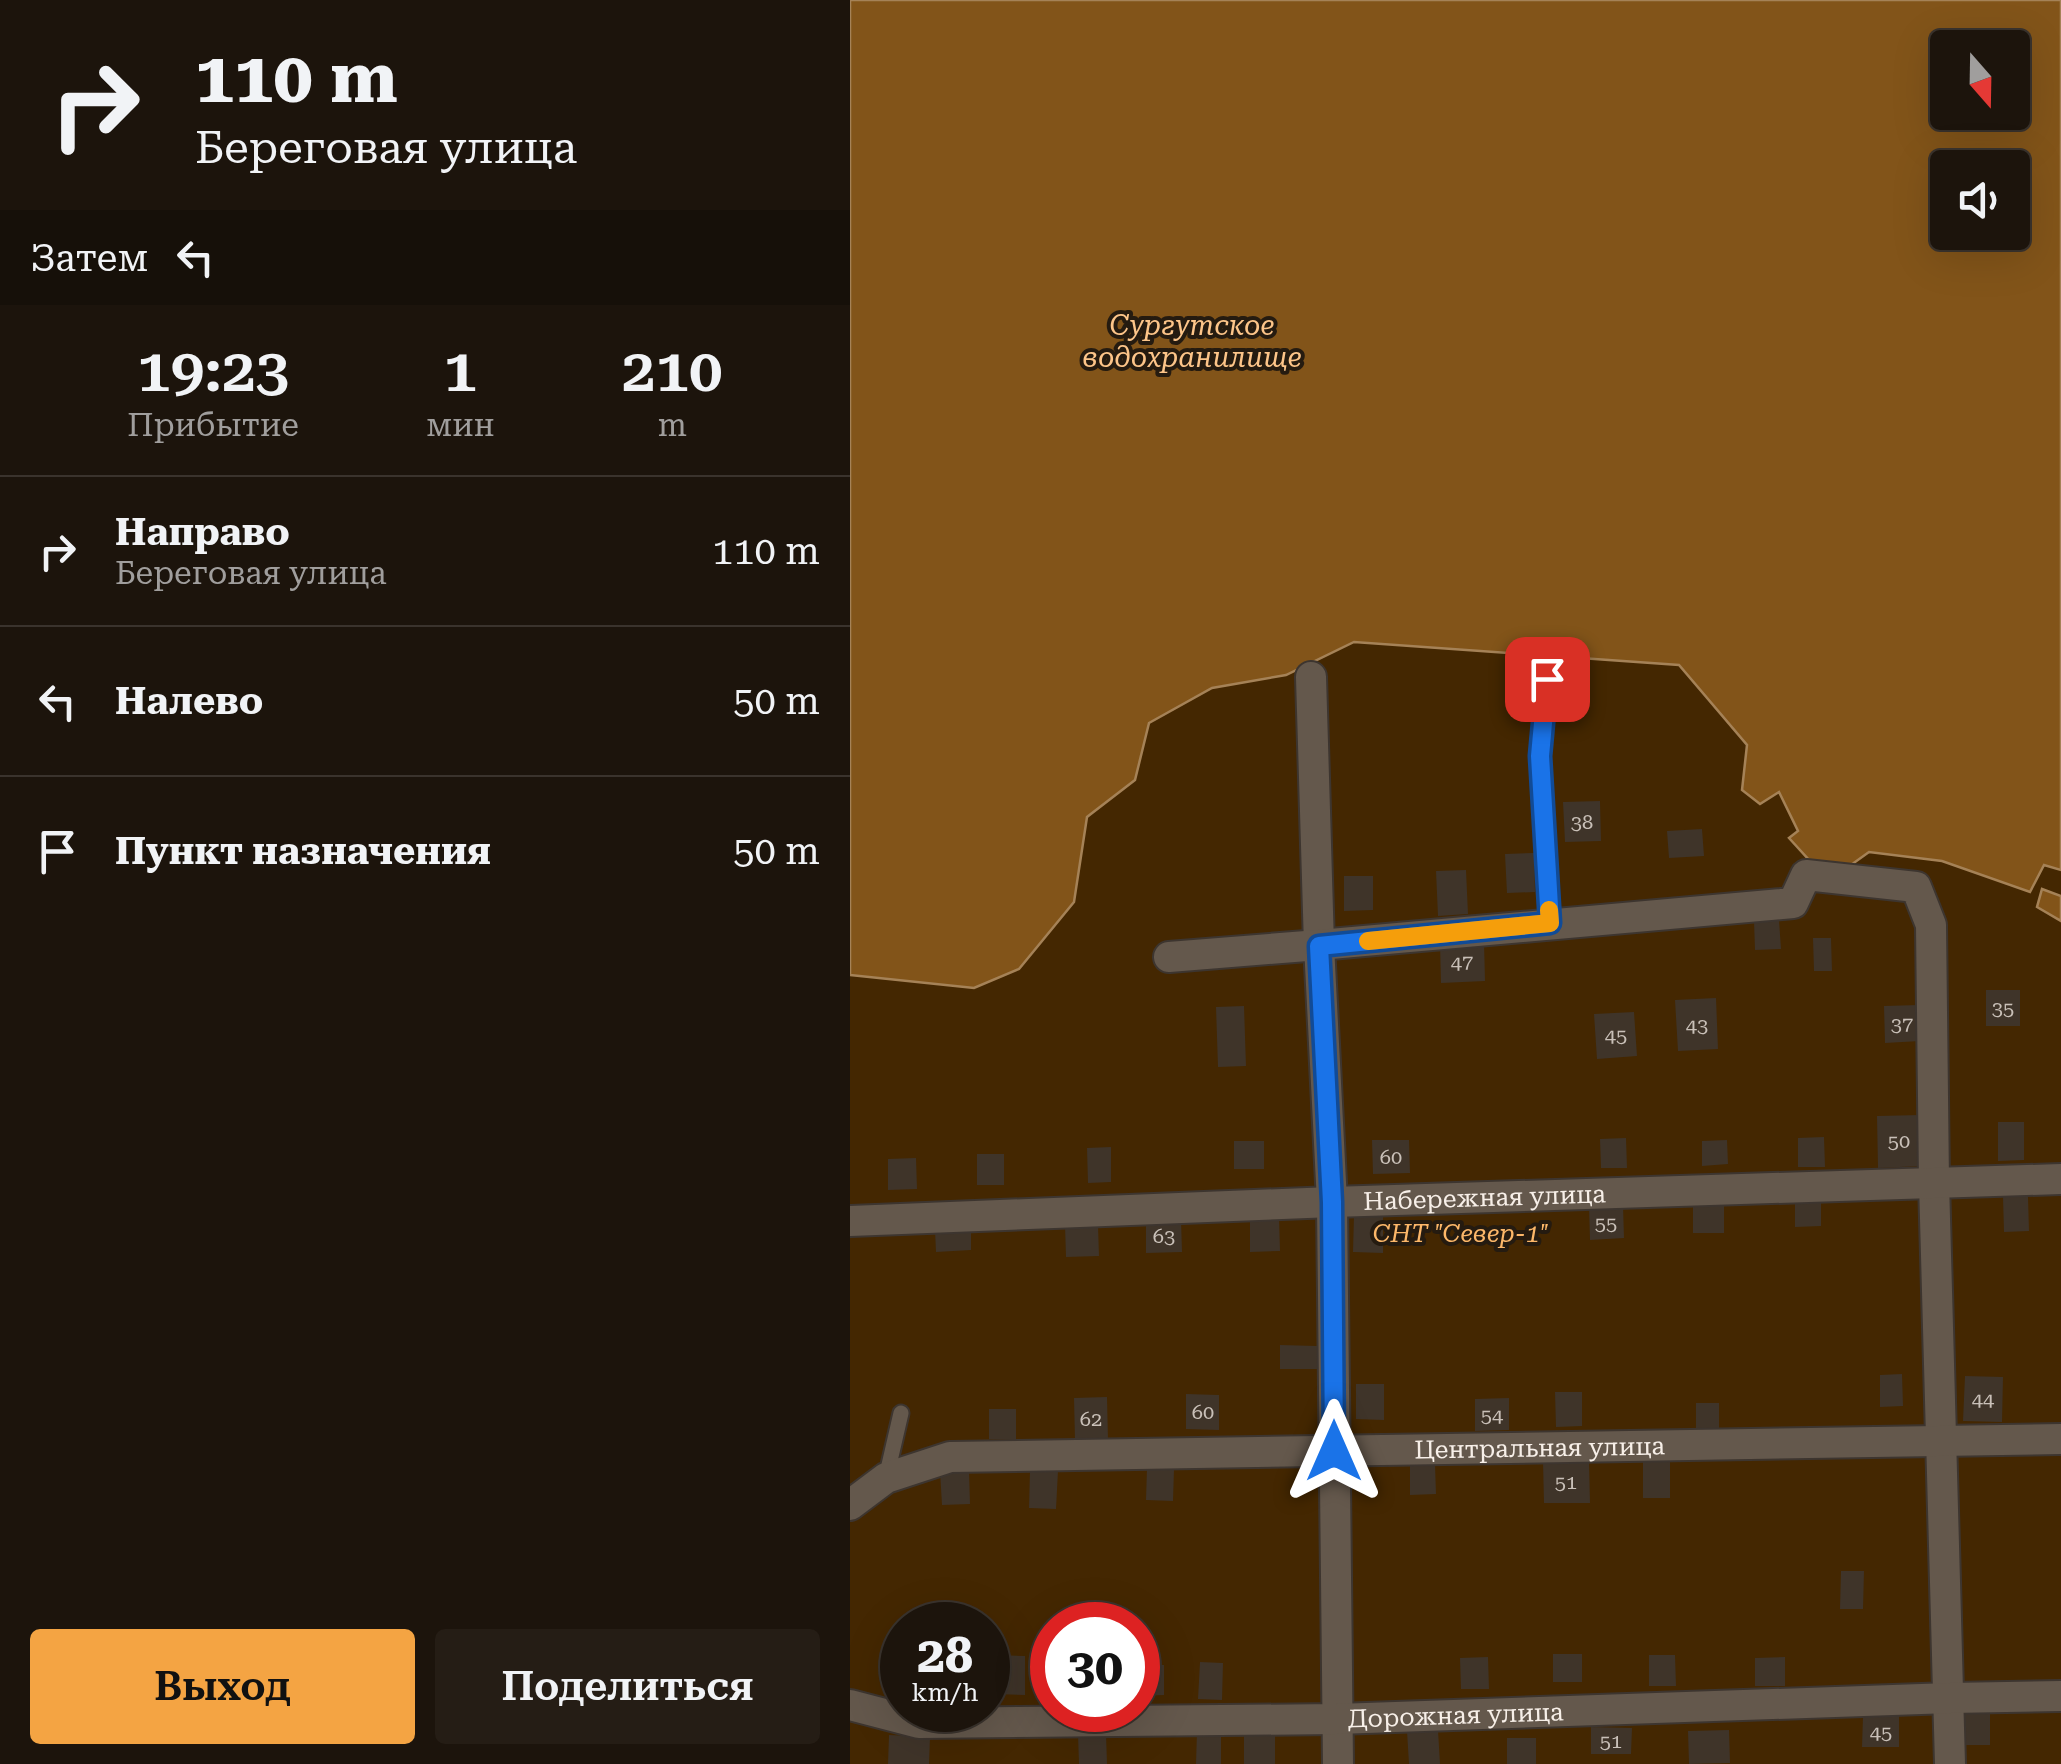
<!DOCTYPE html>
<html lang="ru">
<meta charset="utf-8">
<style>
body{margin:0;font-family:"Roboto Serif",serif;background:#251d15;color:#f1f3f6;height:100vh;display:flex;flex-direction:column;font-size:38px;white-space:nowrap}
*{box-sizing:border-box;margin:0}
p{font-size:32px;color:#a09e9d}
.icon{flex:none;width:55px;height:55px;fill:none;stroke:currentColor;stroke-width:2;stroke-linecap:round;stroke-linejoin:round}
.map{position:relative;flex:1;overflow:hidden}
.panel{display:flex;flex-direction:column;background:#1c140c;width:850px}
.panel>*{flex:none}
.top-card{background:#1c140c;color:#f1f3f6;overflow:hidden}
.needle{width:65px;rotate:160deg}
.fabs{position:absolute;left:1080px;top:30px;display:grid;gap:20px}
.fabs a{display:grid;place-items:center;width:100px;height:100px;border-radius:10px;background:#1c140c;box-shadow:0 10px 40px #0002,0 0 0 2px #3a332d;font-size:50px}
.speed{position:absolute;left:30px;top:1602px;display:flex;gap:20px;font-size:50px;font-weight:700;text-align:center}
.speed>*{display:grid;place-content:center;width:130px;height:130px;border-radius:50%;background:#1c140c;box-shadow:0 10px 40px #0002,0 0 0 2px #3a332d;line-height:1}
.speed small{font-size:25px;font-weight:400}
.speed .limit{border:15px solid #d22;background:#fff;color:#111}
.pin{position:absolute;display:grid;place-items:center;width:85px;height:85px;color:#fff;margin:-42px;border-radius:20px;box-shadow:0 5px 15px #0006}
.me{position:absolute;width:110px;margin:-55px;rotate:0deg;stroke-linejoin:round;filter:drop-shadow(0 0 8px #0008)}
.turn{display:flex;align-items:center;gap:35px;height:210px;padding:0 30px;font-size:45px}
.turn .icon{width:130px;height:130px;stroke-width:2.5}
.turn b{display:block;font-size:70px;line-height:85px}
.then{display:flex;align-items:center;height:95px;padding:0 30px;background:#0003;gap:20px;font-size:38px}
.eta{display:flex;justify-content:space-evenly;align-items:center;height:170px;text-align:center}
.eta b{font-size:60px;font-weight:600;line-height:70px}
.cta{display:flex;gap:20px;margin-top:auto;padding:20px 30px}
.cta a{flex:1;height:115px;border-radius:10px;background:#f4a443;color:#111;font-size:40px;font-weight:600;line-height:115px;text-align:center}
.cta a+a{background:#251d15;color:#f1f3f6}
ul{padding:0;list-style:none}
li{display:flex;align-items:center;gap:30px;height:150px;padding:0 30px;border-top:2px solid #3a332d}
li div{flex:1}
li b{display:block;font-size:38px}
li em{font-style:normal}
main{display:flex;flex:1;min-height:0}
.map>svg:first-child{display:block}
.green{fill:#442701;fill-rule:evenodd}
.water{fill:#825419;stroke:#a58257;stroke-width:2.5;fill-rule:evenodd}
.building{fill:#3f3429}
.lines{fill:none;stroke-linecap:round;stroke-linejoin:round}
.lane-casing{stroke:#3d352f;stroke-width:19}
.street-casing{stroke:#3d352f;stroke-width:34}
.lane{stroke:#64584c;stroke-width:15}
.street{stroke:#64584c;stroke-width:30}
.route-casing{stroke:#114b97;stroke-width:25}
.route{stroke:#1a73e8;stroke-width:18}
.slow{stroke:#f59e0b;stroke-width:18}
.labels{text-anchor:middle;stroke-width:8;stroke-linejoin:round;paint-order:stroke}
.number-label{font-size:20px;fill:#c9c0b8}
.street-label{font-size:25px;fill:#f7efe8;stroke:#251b10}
.park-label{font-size:25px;font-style:italic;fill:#fcb769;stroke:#251b10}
.water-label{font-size:28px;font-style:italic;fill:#fdc589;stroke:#251b10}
</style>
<main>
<section class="panel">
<div class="top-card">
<div class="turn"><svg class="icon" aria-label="right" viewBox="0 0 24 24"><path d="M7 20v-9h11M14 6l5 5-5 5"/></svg><div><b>110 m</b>Береговая улица</div></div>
<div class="then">Затем<svg class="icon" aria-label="left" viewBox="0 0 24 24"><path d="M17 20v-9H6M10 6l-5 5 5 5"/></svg></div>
</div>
<div class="eta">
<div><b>19:23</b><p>Прибытие</p></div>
<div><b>1</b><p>мин</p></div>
<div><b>210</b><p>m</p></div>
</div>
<ul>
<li><svg class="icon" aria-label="right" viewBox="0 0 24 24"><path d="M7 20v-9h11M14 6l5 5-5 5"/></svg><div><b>Направо</b><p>Береговая улица</p></div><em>110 m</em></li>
<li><svg class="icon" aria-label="left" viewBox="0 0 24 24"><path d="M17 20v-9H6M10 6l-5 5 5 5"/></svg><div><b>Налево</b></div><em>50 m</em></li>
<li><svg class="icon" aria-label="arrive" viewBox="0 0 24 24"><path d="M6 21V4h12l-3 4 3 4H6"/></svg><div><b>Пункт назначения</b></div><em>50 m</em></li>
</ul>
<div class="cta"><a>Выход</a><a>Поделиться</a></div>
</section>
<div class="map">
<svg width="1211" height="1764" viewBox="0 0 1211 1764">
<rect width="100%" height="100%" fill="#251b10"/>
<path class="green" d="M504,642L829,665L897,745L929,791L948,832L940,838L1019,852L1092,861L1180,892L1194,865L1211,870V896L1192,889L1187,907L1211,921V1764H0V975H11L224,902L237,817L285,780L299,723L362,688L436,675ZM52,1625H138V1710H52ZM202,1625H288V1710H202Z"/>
<path class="water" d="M0,0H1211V870L1194,865L1180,892L1092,861L1019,852L994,870L961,862L939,838L948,831L929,792L910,804L892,790L897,745L829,665L504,642L436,675L362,688L299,723L285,780L237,817L224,902L169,969L124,988L0,975ZM1098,48H1162V112H1098ZM1098,168H1162V232H1098Z
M1192,889L1211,896V921L1187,907Z"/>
<path class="building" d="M750,801L751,841L715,842L713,802Z
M852,829L854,856L819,858L817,831Z
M684,853L685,892L657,893L655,854Z
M616,870L618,914L588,916L586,871Z
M494,876H523V910L494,911Z
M929,920L931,949L905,950L904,921Z
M963,938H981L982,971H964Z
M634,941L635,981L591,983L590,943Z
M1136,990H1170V1026H1136Z
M866,998L868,1049L828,1051L825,1000Z
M1069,1005L1070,1041L1035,1043L1034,1006Z
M394,1006L396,1066L368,1067L366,1007Z
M784,1012L787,1056L747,1059L744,1014Z
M1071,1115L1072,1166L1028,1168L1027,1116Z
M1148,1122H1174V1160L1148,1161Z
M974,1137L975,1167H948V1138Z
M776,1138L777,1168H751L750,1139Z
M522,1140H559L560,1173L523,1174Z
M877,1140L878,1164L852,1166V1141Z
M384,1141H414V1169H384Z
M261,1147V1182L238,1183L237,1148Z
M127,1154H154V1185H127Z
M66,1158L67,1189L38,1190V1159Z
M1153,1197H1178L1179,1231L1154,1232Z
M843,1201H874V1233H843Z
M971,1201V1226L945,1227V1202Z
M773,1205L774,1238L740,1240L739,1207Z
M504,1215L533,1216V1253L503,1252Z
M400,1217H429L430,1251L400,1252Z
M331,1219L332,1252L296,1253V1220Z
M215,1225H248L249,1256L216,1257Z
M121,1229V1250L86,1252L85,1230Z
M430,1345L467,1346V1369H430Z
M1052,1374L1053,1406L1030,1407V1375Z
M1115,1376L1153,1377L1152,1422L1113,1421Z
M506,1384H534V1420L506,1419Z
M705,1392H732V1426L706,1427Z
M336,1394L369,1395V1430L336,1429Z
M257,1397L258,1440L225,1441L224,1398Z
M659,1398V1430L625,1431V1399Z
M846,1403H869V1428H846Z
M139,1409H166V1439H139Z
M793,1460L820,1461V1498H793Z
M693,1461H739L740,1503H694Z
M560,1464H585L586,1494L560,1495Z
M297,1468L324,1469L323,1501L296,1500Z
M119,1470L120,1504L92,1505L90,1471Z
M180,1470L208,1471L206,1509L179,1508Z
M991,1571H1014L1013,1609H990Z
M47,1630H52V1662H46Z
M703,1654H732V1682H703Z
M143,1655L175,1656V1695L142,1694Z
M799,1655H825L826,1686H799Z
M638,1657L639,1689H611L610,1658Z
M935,1657V1686H905V1658Z
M350,1662L373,1663L372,1700L348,1699Z
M288,1664L314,1665V1695L288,1696Z
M1115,1712H1140V1745H1115Z
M1013,1716H1049V1747H1012Z
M741,1727L782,1728L781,1754H741Z
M588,1730L590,1764H559L557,1731Z
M879,1730L880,1763L839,1764L838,1731Z
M347,1731H371V1764H346Z
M228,1734H256L257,1764H229Z
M39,1735L80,1737L79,1764H38Z
M394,1735H425V1764H394Z
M657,1738H686V1764H657Z"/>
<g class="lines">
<defs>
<path id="lane" d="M697,679L690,756L700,923
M36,1478L51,1413"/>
<g id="street">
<path d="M461,677L469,945L482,1202L488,1764"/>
<path d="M319,957L469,945L943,903L956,875L1066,887L1081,925L1084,1182L1100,1764"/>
<path id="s1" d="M0,1221L482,1202L1211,1179"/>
<path id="s2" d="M0,1505L36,1478L100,1457L1211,1439"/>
<path id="s3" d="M0,1705L69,1723L487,1719L1100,1698L1211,1696"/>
</g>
</defs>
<use href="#lane" class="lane-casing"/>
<use href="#street" class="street-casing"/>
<use href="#lane" class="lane"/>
<use href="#street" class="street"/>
</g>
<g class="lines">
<defs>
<path id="route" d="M484,1451L482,1202L469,946L700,923L690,756L697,679"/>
</defs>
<use href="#route" class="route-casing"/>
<use href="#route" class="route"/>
<path class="slow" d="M518,941L700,923L699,910"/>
</g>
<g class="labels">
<g class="number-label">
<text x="732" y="829">38</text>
<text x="612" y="969">47</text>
<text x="1153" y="1015">35</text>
<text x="1052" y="1031">37</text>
<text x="847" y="1032">43</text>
<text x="766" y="1042">45</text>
<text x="1049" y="1148">50</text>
<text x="541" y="1164">60</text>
<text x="756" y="1230">55</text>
<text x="314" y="1243">63</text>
<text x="1133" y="1406">44</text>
<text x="353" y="1419">60</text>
<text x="642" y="1422">54</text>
<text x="241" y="1426">62</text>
<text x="716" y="1489">51</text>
<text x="1031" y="1739">45</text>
<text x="761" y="1748">51</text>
</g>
<g class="street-label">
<text dy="9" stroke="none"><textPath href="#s1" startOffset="635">Набережная улица</textPath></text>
<text dy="9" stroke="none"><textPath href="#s2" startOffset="702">Центральная улица</textPath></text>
<text dy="9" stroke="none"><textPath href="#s3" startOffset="608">Дорожная улица</textPath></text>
</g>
<g class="park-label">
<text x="611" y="1242">СНТ "Север-1"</text>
</g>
<g class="water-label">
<text x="342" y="335">Сургутское<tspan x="342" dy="32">водохранилище</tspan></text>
</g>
</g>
</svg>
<div class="fabs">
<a><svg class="needle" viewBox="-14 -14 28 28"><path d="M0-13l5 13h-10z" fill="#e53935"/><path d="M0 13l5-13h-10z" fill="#a09e9d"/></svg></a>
<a><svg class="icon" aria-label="sound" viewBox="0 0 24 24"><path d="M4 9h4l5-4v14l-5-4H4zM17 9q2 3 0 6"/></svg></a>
</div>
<div class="speed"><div>28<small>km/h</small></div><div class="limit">30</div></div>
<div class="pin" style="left:697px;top:679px;background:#d93025"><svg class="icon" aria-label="arrive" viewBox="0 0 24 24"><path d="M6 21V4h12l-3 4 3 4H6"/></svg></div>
<svg class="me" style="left:484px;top:1451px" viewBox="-20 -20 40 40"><path d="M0-17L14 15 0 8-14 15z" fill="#1a73e8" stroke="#fff" stroke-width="4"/></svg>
</div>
</main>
